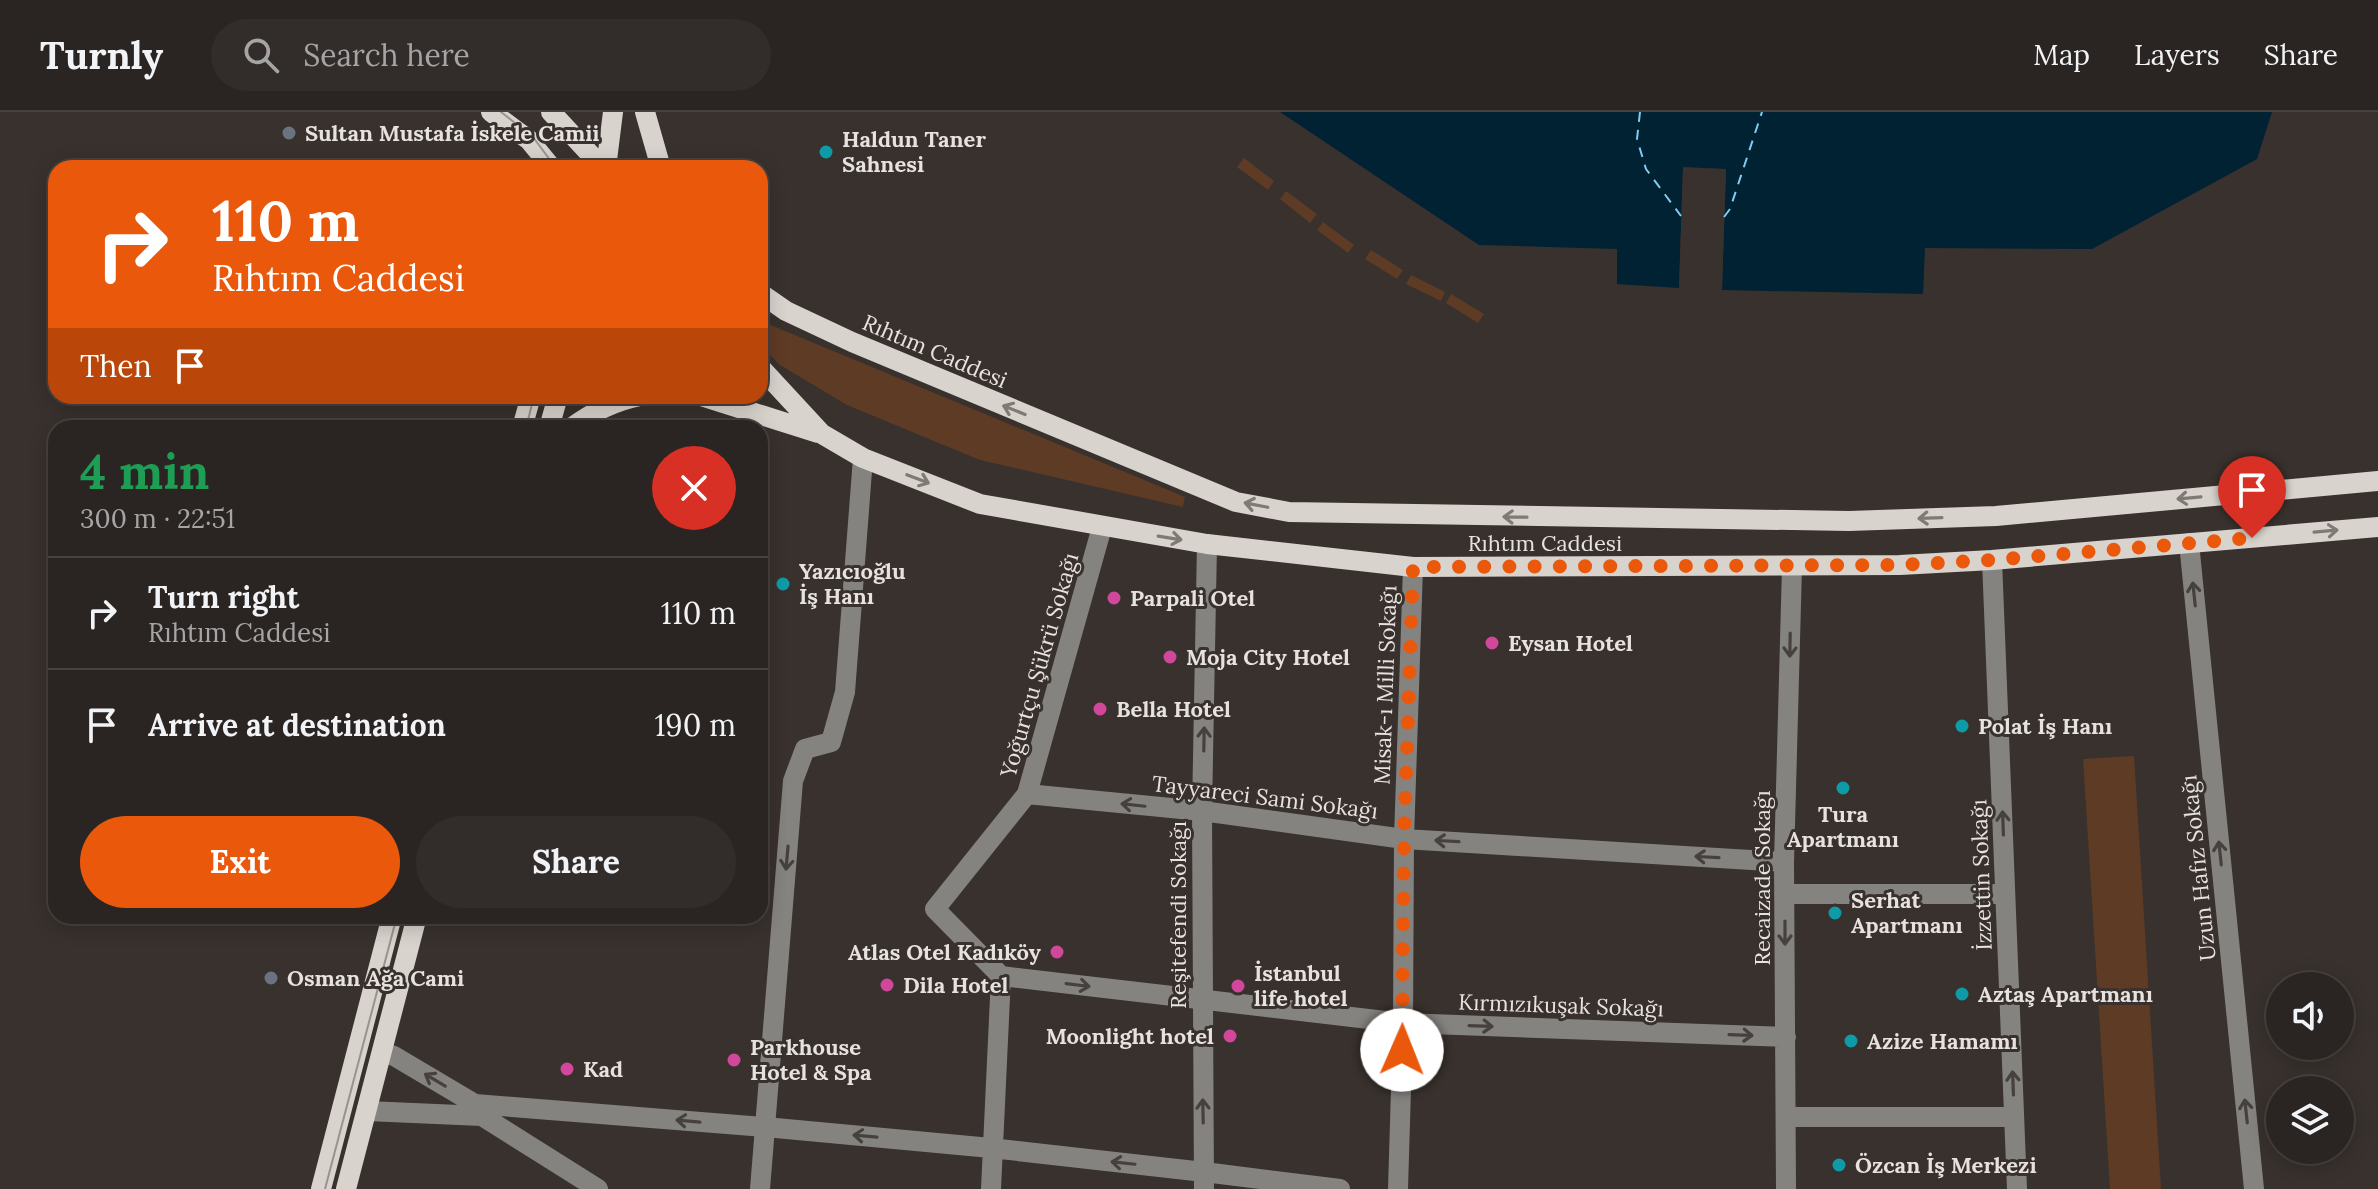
<!DOCTYPE html>
<meta charset="utf-8">
<style>
body{margin:0;font-family:Lora,serif;background:#322d2a;color:#f1f3f6;height:100vh;display:flex;flex-direction:column;font-size:30px;white-space:nowrap}
*{box-sizing:border-box;margin:0}
p{font-size:26px;color:#a5a5a5}
.icon{flex:none;width:44px;height:44px;fill:none;stroke:currentColor;stroke-width:2;stroke-linecap:round;stroke-linejoin:round}
.map{position:relative;flex:1;overflow:hidden}
.side{position:absolute;left:48px;top:308px;width:720px;height:504px;display:flex;flex-direction:column;background:#2a2522;border-radius:24px;box-shadow:0 4px 20px #0003,0 0 0 2px #464240}
.side>*{flex:none}
.hud{position:absolute;left:48px;top:48px;width:720px;height:244px;border-radius:24px;box-shadow:0 4px 20px #0003,0 0 0 2px #464240;background:#ea580c;color:#fff;overflow:hidden}
.fabs{position:absolute;left:2266px;top:860px;display:grid;gap:16px}
.fabs a{display:grid;place-items:center;width:88px;height:88px;border-radius:50%;background:#2a2522;box-shadow:0 4px 20px #0003,0 0 0 2px #464240;font-size:40px}
.pin{position:absolute;display:grid;place-items:center;width:68px;height:68px;color:#fff;margin:-82px -34px;border-radius:50% 50% 50% 0;rotate:-45deg;box-shadow:0 0 8px #0007}
.pin .icon{rotate:45deg}
.me{position:absolute;width:88px;margin:-44px;rotate:1deg;stroke-linejoin:round;filter:drop-shadow(0 0 6px #0008)}
.turn{display:flex;align-items:center;gap:28px;height:168px;padding:0 32px;font-size:36px}
.turn .icon{width:104px;height:104px;stroke-width:2.5}
.turn b{display:block;font-size:56px;line-height:68px}
.then{display:flex;align-items:center;height:76px;padding:0 32px;background:#0003;gap:16px;font-size:30px}
.round{display:grid;place-items:center;flex:none;width:84px;height:84px;border-radius:42px;background:#322d2a}
.head{display:flex;align-items:center;justify-content:space-between;height:136px;padding:0 32px}
h1{font-size:48px;font-weight:700;line-height:60px;color:#1e9e55}
.button{display:flex;gap:16px;margin-top:auto;padding:16px 32px}
.button a{flex:1;height:92px;border-radius:48px;background:#ea580c;color:#fff;font-size:32px;font-weight:700;line-height:92px;text-align:center}
.button a+a{background:#322d2a;color:#f1f3f6}
ul{padding:0;list-style:none}
li{display:flex;align-items:center;gap:24px;height:112px;padding:0 32px;border-top:2px solid #464240}
li div{flex:1}
li b{display:block;font-size:30px}
li em{font-style:normal}
header{display:flex;align-items:center;gap:48px;box-sizing:border-box;height:112px;padding:0 40px;background:#2a2522;border-bottom:2px solid #464240}
header strong{font-size:38px}
nav{display:flex;gap:44px;margin-inline-start:auto;font-size:28px}
.search{width:560px;height:72px;background:#322d2a;display:flex;align-items:center;gap:20px;box-sizing:border-box;padding:0 28px;border-radius:44px;color:#a5a5a5;font-size:30px}
.map>svg:first-child{display:block}
.green{fill:#5e3b25}
.water{fill:#002232}
.pier{fill:#38312d}
.lines{fill:none;stroke-linecap:round;stroke-linejoin:round}
.ferry{stroke:#7fccf4;stroke-width:2;stroke-dasharray:10 8;stroke-linecap:butt}
.minor{stroke:#858380;stroke-width:20}
.major{stroke:#d8d3cd;stroke-width:20}
.tram{stroke:#999390;stroke-width:2}
.oneway{stroke:#807a75}
.oneway2{stroke:#47413e}
.route{stroke:#ea580c;stroke-width:14;stroke-dasharray:0 25.2}
.worship-dot{fill:#6b7280;stroke:#38312d;stroke-width:3}
.culture-dot{fill:#0f9aa8;stroke:#38312d;stroke-width:3}
.hotel-dot{fill:#d1479c;stroke:#38312d;stroke-width:3}
.labels{text-anchor:middle;stroke-width:6;stroke-linejoin:round;paint-order:stroke}
.poi-label{font-size:22px;font-weight:bold;fill:#e7e2e0;stroke:#38312d;text-anchor:start}
.street-label{font-size:22px;fill:#e7e2e0;stroke:#38312d}
</style>
<header>
<strong>Turnly</strong>
<div class="search"><svg class="icon" aria-label="search" viewBox="0 0 24 24"><circle cx="10" cy="10" r="6"/><path d="M15 15l6 6"/></svg>Search here</div>
<nav><a>Map</a><a>Layers</a><a>Share</a></nav>
</header>
<div class="map">
<svg width="2378" height="1077" viewBox="0 0 2378 1077">
<rect width="100%" height="100%" fill="#38312d"/>
<path class="green" d="M1244,46L1274,69L1268,78L1237,55Z
M1286,79L1317,102L1310,111L1280,87Z
M1323,110L1354,133L1348,141L1317,118Z
M1371,138L1403,158L1397,167L1365,147Z
M1411,163L1445,180L1441,189L1406,172Z
M1451,182L1484,202L1478,211L1446,191Z
M760,206L773,214L1185,385L1183,395L980,348L847,293L780,253L760,233Z
M2134,644L2161,1077H2110L2083,647Z"/>
<path class="water" d="M1280,0H2272L2257,47L2092,137L1925,136L1923,182L1722,178L1726,57L1683,56L1679,176L1617,172V137L1479,133Z"/>
<path class="pier" d="M1683,55L1726,57L1722,178L1718,177L1722,61L1687,59L1683,176H1679Z"/>
<g class="lines">
<path class="ferry" d="M1640,0L1637,27L1646,57L1681,104
M1724,105L1730,97L1762,0"/>
<path class="minor" d="M2189,431L2254,1077
M1992,448L2017,1077
M1027,682L1202,699L1404,727L1784,750
M1784,782H2005
M1001,864L1403,911L1786,925
M382,940L394,944L475,992L765,1015L991,1036L1204,1060L1340,1077
M367,999L482,1004L598,1077
M1786,1005H2014
M760,1077L793,669L805,637L831,630L845,580L863,346
M991,1077L1001,864L935,797L1027,682L1102,415
M1204,1077L1202,699L1207,432
M1398,1077L1403,911L1404,727L1413,455
M1786,1077L1784,750L1792,455"/>
<path class="major" d="M491,0L529,28L552,56
M551,0L603,56
M645,0L661,56
M606,56L613,0
M760,181L786,199L852,230L1236,390L1289,400L1849,409L1996,404L2378,369
M760,255L822,322L863,346L980,392L1207,432L1413,455L1900,453L1992,448L2378,415
M701,284L818,321
M522,316L531,284
M549,316L558,284
M571,316C591,301 615,289 640,284
M321,1077L392,804
M346,1077L417,804"/>
<path class="tram" d="M501,0L533,25L556,56
M526,316L534,284
M325,1077L397,804"/>
</g>
<defs><path id="oneway-shaft" d="M-6 0H5M1.5-3L5.5 0L1.5 3" fill="none" stroke-width="1.6" stroke-linecap="round" stroke-linejoin="round" transform="scale(2)"/></defs>
<g class="oneway">
<use href="#oneway-shaft" transform="translate(1014 298) rotate(-158)"/>
<use href="#oneway-shaft" transform="translate(918 367) rotate(21)"/>
<use href="#oneway-shaft" transform="translate(2189 386) rotate(175)"/>
<use href="#oneway-shaft" transform="translate(1256 393) rotate(-169)"/>
<use href="#oneway-shaft" transform="translate(1515 405) rotate(-179)"/>
<use href="#oneway-shaft" transform="translate(1930 406) rotate(178)"/>
<use href="#oneway-shaft" transform="translate(2326 419) rotate(-5)"/>
<use href="#oneway-shaft" transform="translate(1170 426) rotate(9)"/>
</g>
<g class="oneway2">
<use href="#oneway-shaft" transform="translate(2194 482) rotate(-96)"/>
<use href="#oneway-shaft" transform="translate(1790 533) rotate(91)"/>
<use href="#oneway-shaft" transform="translate(1204 627) rotate(-89)"/>
<use href="#oneway-shaft" transform="translate(1133 693) rotate(-174)"/>
<use href="#oneway-shaft" transform="translate(2003 711) rotate(-92)"/>
<use href="#oneway-shaft" transform="translate(1447 729) rotate(-177)"/>
<use href="#oneway-shaft" transform="translate(2220 741) rotate(-96)"/>
<use href="#oneway-shaft" transform="translate(1707 745) rotate(-177)"/>
<use href="#oneway-shaft" transform="translate(787 746) rotate(95)"/>
<use href="#oneway-shaft" transform="translate(1785 821) rotate(90)"/>
<use href="#oneway-shaft" transform="translate(1078 873) rotate(7)"/>
<use href="#oneway-shaft" transform="translate(1481 914) rotate(2)"/>
<use href="#oneway-shaft" transform="translate(1741 923) rotate(2)"/>
<use href="#oneway-shaft" transform="translate(435 968) rotate(-149)"/>
<use href="#oneway-shaft" transform="translate(2013 971) rotate(-92)"/>
<use href="#oneway-shaft" transform="translate(1203 999) rotate(-91)"/>
<use href="#oneway-shaft" transform="translate(2246 999) rotate(-96)"/>
<use href="#oneway-shaft" transform="translate(688 1009) rotate(-175)"/>
<use href="#oneway-shaft" transform="translate(865 1024) rotate(-175)"/>
<use href="#oneway-shaft" transform="translate(1123 1051) rotate(-174)"/>
</g>
<g class="lines">
<path class="route" d="M1402,938L1404,727L1413,455L1900,453L1992,448L2252,426"/>
</g>
<g class="worship-dot">
<circle cx="289" cy="21" r="8"/>
<circle cx="271" cy="866" r="8"/>
</g>
<g class="culture-dot">
<circle cx="826" cy="40" r="8"/>
<circle cx="783" cy="472" r="8"/>
<circle cx="1962" cy="614" r="8"/>
<circle cx="1843" cy="676" r="8"/>
<circle cx="1835" cy="801" r="8"/>
<circle cx="1962" cy="882" r="8"/>
<circle cx="1851" cy="929" r="8"/>
<circle cx="1839" cy="1053" r="8"/>
</g>
<g class="hotel-dot">
<circle cx="1114" cy="486" r="8"/>
<circle cx="1492" cy="531" r="8"/>
<circle cx="1170" cy="545" r="8"/>
<circle cx="1100" cy="597" r="8"/>
<circle cx="1057" cy="840" r="8"/>
<circle cx="887" cy="873" r="8"/>
<circle cx="1238" cy="874" r="8"/>
<circle cx="1230" cy="924" r="8"/>
<circle cx="734" cy="948" r="8"/>
<circle cx="567" cy="957" r="8"/>
</g>
<g class="labels">
<g class="poi-label">
<text x="305" y="29">Sultan Mustafa İskele Camii</text>
<text x="842" y="35">Haldun Taner<tspan x="842" dy="25">Sahnesi</tspan></text>
<text x="799" y="467">Yazıcıoğlu<tspan x="799" dy="25">İş Hanı</tspan></text>
<text x="1130" y="494">Parpali Otel</text>
<text x="1508" y="539">Eysan Hotel</text>
<text x="1186" y="553">Moja City Hotel</text>
<text x="1116" y="605">Bella Hotel</text>
<text x="1978" y="622">Polat İş Hanı</text>
<text x="1843" y="710" text-anchor="middle">Tura<tspan x="1843" dy="25">Apartmanı</tspan></text>
<text x="1851" y="796">Serhat<tspan x="1851" dy="25">Apartmanı</tspan></text>
<text x="1041" y="848" text-anchor="end">Atlas Otel Kadıköy</text>
<text x="1254" y="869">İstanbul<tspan x="1254" dy="25">life hotel</tspan></text>
<text x="287" y="874">Osman Ağa Cami</text>
<text x="903" y="881">Dila Hotel</text>
<text x="1978" y="890">Aztaş Apartmanı</text>
<text x="1214" y="932" text-anchor="end">Moonlight hotel</text>
<text x="1867" y="937">Azize Hamamı</text>
<text x="750" y="943">Parkhouse<tspan x="750" dy="25">Hotel &amp; Spa</tspan></text>
<text x="583" y="965">Kad</text>
<text x="1855" y="1061">Özcan İş Merkezi</text>
</g>
<g class="street-label">
<text transform="translate(935 239) rotate(23)" y="8">Rıhtım Caddesi</text>
<text x="1545" y="439">Rıhtım Caddesi</text>
<text transform="translate(1039 553) rotate(-74)" y="8">Yoğurtçu Şükrü Sokağı</text>
<text transform="translate(1385 573) rotate(-88)" y="8">Misak-ı Milli Sokağı</text>
<text transform="translate(1265 685) rotate(7)" y="8">Tayyareci Sami Sokağı</text>
<text transform="translate(2198 756) rotate(-96)" y="8">Uzun Hafız Sokağı</text>
<text transform="translate(1981 763) rotate(-92)" y="8">İzzettin Sokağı</text>
<text transform="translate(1762 766) rotate(-90)" y="8">Recaizade Sokağı</text>
<text transform="translate(1178 803) rotate(-90)" y="8">Reşitefendi Sokağı</text>
<text transform="translate(1561 893) rotate(2)" y="8">Kırmızıkuşak Sokağı</text>
</g>
</g>
</svg>
<div class="fabs">
<a><svg class="icon" aria-label="sound" viewBox="0 0 24 24"><path d="M4 9h4l5-4v14l-5-4H4zM17 9q2 3 0 6"/></svg></a>
<a><svg class="icon" aria-label="layers" viewBox="0 0 24 24"><path d="M12 4l9 5-9 5-9-5zM3 14l9 5 9-5"/></svg></a>
</div>
<div class="pin" style="left:2252px;top:426px;background:#d93025"><svg class="icon" aria-label="arrive" viewBox="0 0 24 24"><path d="M6 21V4h12l-3 4 3 4H6"/></svg></div>
<svg class="me" style="left:1402px;top:938px" viewBox="-20 -20 40 40"><circle r="19" fill="#fff"/><path d="M0-13L10 11 0 6-10 11z" fill="#ea580c"/></svg>
<div class="hud">
<div class="turn"><svg class="icon" aria-label="right" viewBox="0 0 24 24"><path d="M7 20v-9h11M14 6l5 5-5 5"/></svg><div><b>110 m</b>Rıhtım Caddesi</div></div>
<div class="then">Then<svg class="icon" aria-label="arrive" viewBox="0 0 24 24"><path d="M6 21V4h12l-3 4 3 4H6"/></svg></div>
</div>
<section class="side">
<div class="head"><div><h1>4 min</h1><p>300 m · 22:51</p></div><a class="round" style="background:#d93025;color:#fff"><svg class="icon" aria-label="close" viewBox="0 0 24 24"><path d="M6 6l12 12M18 6L6 18"/></svg></a></div>
<ul>
<li><svg class="icon" aria-label="right" viewBox="0 0 24 24"><path d="M7 20v-9h11M14 6l5 5-5 5"/></svg><div><b>Turn right</b><p>Rıhtım Caddesi</p></div><em>110 m</em></li>
<li><svg class="icon" aria-label="arrive" viewBox="0 0 24 24"><path d="M6 21V4h12l-3 4 3 4H6"/></svg><div><b>Arrive at destination</b></div><em>190 m</em></li>
</ul>
<div class="button"><a>Exit</a><a>Share</a></div>
</section>
</div>
